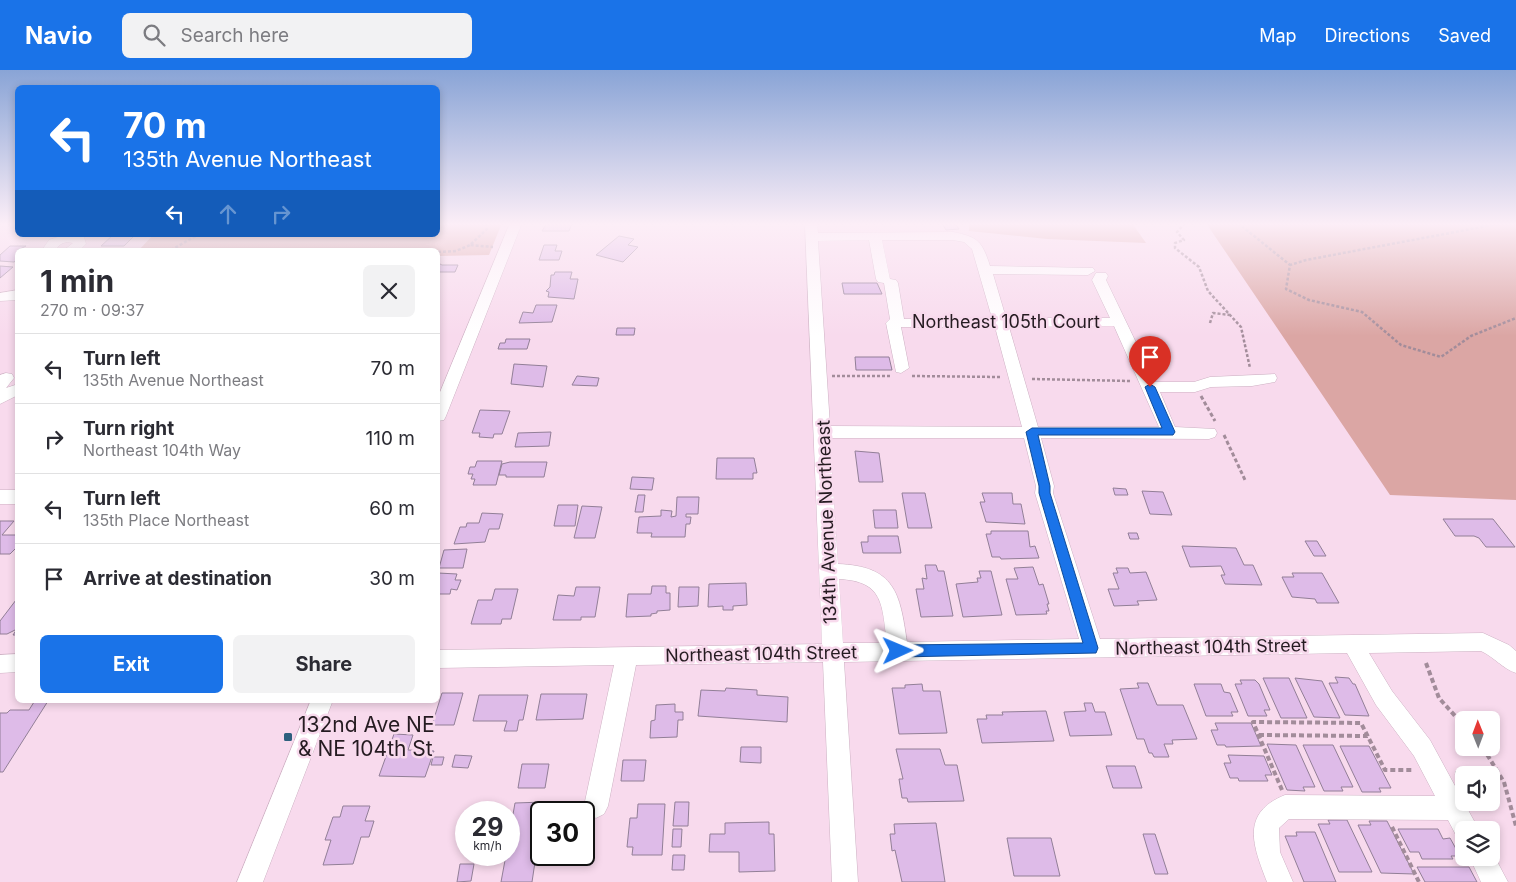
<!DOCTYPE html>
<meta charset="utf-8">
<style>
body{margin:0;font-family:Inter,sans-serif;background:#f2f2f3;color:#2b2b33;height:100vh;display:flex;flex-direction:column;font-size:19px;white-space:nowrap}
*{box-sizing:border-box;margin:0}
p{font-size:16px;color:#7c7c81}
.icon{flex:none;width:28px;height:28px;fill:none;stroke:currentColor;stroke-width:2;stroke-linecap:round;stroke-linejoin:round}
.map{position:relative;flex:1;overflow:hidden}
.details{position:absolute;left:15px;top:178px;width:425px;height:455px;display:flex;flex-direction:column;background:#fff;border-radius:8px;box-shadow:0 2px 8px #0003}
.details>*{flex:none}
.top-card{position:absolute;left:15px;top:15px;width:425px;height:152px;border-radius:8px;box-shadow:0 2px 8px #0003;background:#1a73e8;color:#fff;overflow:hidden}
.needle{width:32px;rotate:359deg}
.fabs{position:absolute;left:1455px;top:641px;display:grid;gap:10px}
.fabs a{display:grid;place-items:center;width:45px;height:45px;border-radius:8px;background:#fff;box-shadow:0 2px 8px #0003;font-size:25px}
.speed{position:absolute;left:455px;top:731px;display:flex;gap:10px;font-size:25px;font-weight:700;text-align:center}
.speed>*{display:grid;place-content:center;width:65px;height:65px;border-radius:50%;background:#fff;box-shadow:0 2px 8px #0003;line-height:1}
.speed small{font-size:12px;font-weight:400}
.speed .limit{border:2px solid #111;border-radius:8px;background:#fff;color:#111}
.pin{position:absolute;display:grid;place-items:center;width:42px;height:42px;color:#fff;margin:-51px -21px;border-radius:50% 50% 50% 0;rotate:-45deg;box-shadow:0 0 5px #0007}
.pin .icon{rotate:45deg}
.me{position:absolute;width:55px;margin:-28px;rotate:89deg;stroke-linejoin:round;filter:drop-shadow(0 0 4px #0008)}
.turn{display:flex;align-items:center;gap:18px;height:105px;padding:0 25px;font-size:22px}
.turn .icon{width:65px;height:65px;stroke-width:2.5}
.turn b{display:block;font-size:35px;line-height:42px}
.lanes{display:flex;align-items:center;height:48px;padding:0 25px;background:#0003;justify-content:center;gap:25px;direction:ltr}
.lanes .off{opacity:.35}
.round{display:grid;place-items:center;flex:none;width:52px;height:52px;border-radius:8px;background:#f2f2f3}
.summary{display:flex;align-items:center;justify-content:space-between;height:85px;padding:0 25px}
h1{font-size:30px;font-weight:700;line-height:38px}
.button{display:flex;gap:10px;margin-top:auto;padding:10px 25px}
.button a{flex:1;height:58px;border-radius:8px;background:#1a73e8;color:#fff;font-size:20px;font-weight:700;line-height:58px;text-align:center}
.button a+a{background:#f2f2f3;color:#2b2b33}
ul{padding:0;list-style:none}
li{display:flex;align-items:center;gap:15px;height:70px;padding:0 25px;border-top:1px solid #e1e1e2}
li div{flex:1}
li b{display:block;font-size:19px}
li em{font-style:normal}
header{display:flex;align-items:center;gap:30px;box-sizing:border-box;height:70px;padding:0 25px;background:#1a73e8;color:#fff}
header strong{font-size:24px}
nav{display:flex;gap:28px;margin-inline-start:auto;font-size:18px}
.search{width:350px;height:45px;background:#f2f2f3;display:flex;align-items:center;gap:12px;box-sizing:border-box;padding:0 18px;border-radius:8px;color:#7c7c81;font-size:19px}
.map>svg:first-child{display:block}
.green{fill:#dba6a4}
.building{fill:#debbe8;stroke:#927f97}
.lines{fill:none;stroke-linecap:round;stroke-linejoin:round}
.minor-casing{stroke:#cdb1c3;stroke-width:1}
.path-far2{stroke:#a28c9a;stroke-width:2.5;stroke-dasharray:3 2;stroke-linecap:butt}
.path-far1{stroke:#a28c9a;stroke-width:3;stroke-dasharray:4 2.5;stroke-linecap:butt}
.path{stroke:#a28c9a;stroke-width:4;stroke-dasharray:5 3;stroke-linecap:butt}
.minor{fill:#fff;fill-rule:evenodd}
.route{fill:#1a73e8;stroke:#114b97}
.poi-dot{fill:#2e607e;stroke:#f8daed;stroke-width:2}
.labels{text-anchor:middle;stroke-width:5;stroke-linejoin:round;paint-order:stroke}
.street-label{font-size:18px;fill:#251b21;stroke:#f8daed}
.near-poi-label{font-size:21px;fill:#251b21;stroke:#f8daed;text-anchor:start}
</style>
<header>
<strong>Navio</strong>
<div class="search"><svg class="icon" aria-label="search" viewBox="0 0 24 24"><circle cx="10" cy="10" r="6"/><path d="M15 15l6 6"/></svg>Search here</div>
<nav><a>Map</a><a>Directions</a><a>Saved</a></nav>
</header>
<div class="map">
<svg width="1516" height="812" viewBox="0 0 1516 812">
<rect width="100%" height="100%" fill="#f8daed"/>
<path class="green" d="M438,153H502L489,185L438,186V180H139L153,165H438Z
M969,153H1132L1146,173L1047,169L969,161Z
M1206,153H1516V430L1390,425Z"/>
<path class="building" d="M547,153H572L569,161H542Z
M942,153H955L959,159L946,160Z
M113,165H135L124,176H101Z
M619,166L634,169L628,175L638,177L623,192L596,185Z
M544,175H557L555,181H562L559,190H539Z
M10,176H26L18,180V189L14,192L0,191V185Z
M438,193L442,195H458L455,202H438Z
M0,196L13,197L0,208Z
M555,202H572L570,209H578L574,229L548,227L549,222L546,221L550,217L551,205H554Z
M842,213H877L882,224H844Z
M536,235H557L552,252L519,253L523,242L533,243Z
M617,258H635L634,265H616Z
M506,269H530L527,279H498L500,273H505Z
M855,287H889L892,300H856Z
M514,294L547,296L543,317L511,314Z
M577,306L599,308L597,316L572,315Z
M480,340L510,341L502,364H494L493,368L479,367L480,363H472Z
M551,362L549,376L515,377L518,363Z
M855,381L879,383L883,412H859Z
M717,388H754L757,403H753V409H716Z
M477,391H502L496,415H473L475,409H471L473,404H468L470,397H475Z
M510,392H547L544,407H506V405H499L502,394Z
M632,407L654,408L652,420L630,419Z
M1113,418L1126,419L1128,425H1115Z
M1142,421L1163,422L1172,445L1150,444Z
M902,423H925L932,458H908Z
M982,423H1012L1013,434H1021L1025,454L986,452L980,432H985Z
M638,425H645L643,442H635Z
M677,427H699L698,444H686V447H691L690,454H686L685,467H651L652,463H637L639,447L661,446V440L672,441L671,447L676,446Z
M558,435H578L575,456H554Z
M582,436L602,437L595,468H574Z
M873,440H896L898,458H875Z
M482,443L503,444L499,459H489L485,472L454,474L460,457H466L467,453H479Z
M1443,449H1493L1515,477H1486L1479,468L1474,466H1455Z
M0,451H14L2,465H18V476L10,484H0Z
M991,461H1028L1030,477L1035,476L1039,488L1001,489L1000,487H992L986,464H991Z
M1128,463H1137L1139,469H1130Z
M868,466H898L901,483H863L861,472H868Z
M1305,471H1317L1326,486H1314Z
M1182,476L1236,478L1244,495H1253L1262,515L1225,514L1221,505H1225L1221,496L1190,497Z
M467,479L463,498H439L444,480Z
M925,495H936L938,501H944L953,546L921,547L916,519H924L922,508L927,509Z
M1033,497L1039,515L1043,514L1049,534H1047L1049,541H1046L1047,544L1016,545L1006,509H1018L1014,498Z
M1116,498H1128L1130,503L1146,502L1157,530L1137,531L1139,535L1114,536L1108,519H1119L1113,503H1118Z
M979,501H991L1002,545L963,547L956,514L978,512L977,508H981Z
M438,503L457,504L455,510H461L457,520L451,519L450,524H438Z
M1292,503H1322L1339,533H1317L1315,529L1292,527L1282,507H1294Z
M746,513L747,535L733,536V540H723V536L708,537L709,514Z
M652,516H666V523H670V540L657,541V543L651,544V546L626,547L628,524H651Z
M576,517H600L595,547H581V550H553L558,525L574,526Z
M679,517H699L698,536L678,537Z
M495,519H518L511,549H502L501,554H471L478,530H492Z
M16,530L18,565H13L17,559L7,564H0V551Z
M1335,607L1349,608L1353,614H1355L1369,646L1345,645L1329,613H1338Z
M1263,608H1289L1307,648H1281Z
M1295,608L1322,611L1340,648L1314,647Z
M1240,610H1255L1259,614L1270,640H1264L1267,646H1248L1235,614H1242Z
M1137,613H1148L1157,635H1183L1197,669L1172,670L1173,674H1164L1169,687H1154L1152,683H1149L1144,669H1137L1120,619L1139,618Z
M922,614L923,621H940L947,663L899,664L892,618H905V615Z
M1194,614H1221L1224,622L1230,623L1238,642H1231L1233,646H1206Z
M726,618L757,620V625L788,627L787,652L698,646L701,620L725,621Z
M442,623H463L454,655H432Z
M541,624H587L583,649L536,650Z
M479,625H528L523,650H519L517,661H504L507,651H473Z
M48,631L3,702H0V643H7L10,640H29L34,632Z
M1084,633H1092L1095,642H1105L1112,665L1070,666L1064,642L1086,641Z
M675,634V642H683V650H678L677,667L650,668L651,651L655,650L656,635Z
M1046,641L1054,671L982,673L977,649H987L986,645H1003L1002,642Z
M1215,653H1251L1261,676L1226,677L1225,675H1217L1211,660H1218Z
M394,664L413,665L408,680L434,681L425,707L379,706Z
M1267,674L1296,675L1315,717H1303L1305,721L1287,720Z
M1303,675H1333L1353,717H1341L1343,721H1324Z
M1340,676H1369L1391,718H1379L1381,722H1362Z
M741,677H761V693L740,692Z
M896,679H940L945,695H957L964,731L908,732L907,728H902L899,709H903Z
M455,685L472,686L468,698L452,697Z
M1228,685L1264,686L1272,705H1265L1268,711H1239L1238,708H1230L1224,693H1231Z
M433,687H444L442,695H431Z
M623,690H646L644,711H621Z
M522,694H549L545,718H518Z
M1106,696H1135L1142,718H1113Z
M544,732L532,812H501L506,785H509V767L515,733Z
M675,732H689L688,756H673Z
M638,734H665L662,785H632L633,777H627L630,748H637Z
M343,736H370L365,751H374L369,767H361L353,794L323,795L331,770H325L333,747H340Z
M1328,750H1347L1372,802H1339L1318,754H1330Z
M1369,751H1387L1414,804L1381,803L1358,755H1371Z
M769,752V764H774L775,801L739,802V782H709L710,764H725V753Z
M936,753L945,812H902L895,780L892,781L890,764H895L894,754Z
M673,759H682L681,777H672Z
M1398,759H1438L1443,769L1450,768L1460,786H1451L1453,789H1422L1419,782H1410Z
M1296,762H1315L1336,812H1304L1285,766H1297Z
M1143,764H1155L1168,804H1155Z
M1007,768H1051L1060,806H1014Z
M673,785H685L684,800H672Z
M460,794H474L471,811L457,812Z
M1417,797H1469L1477,812H1425Z"/>
<g class="lines">
<defs>
<path id="minor" d="M510,153H522L446,346L444,350L438,351V327Z
M805,153H817L818,163L953,162C978,167 982,171 990,196L1093,198L1095,201L1088,205L993,204L1006,248H1110L1092,210L1096,203H1106L1108,206L1106,210L1155,312H1194L1210,307L1275,304L1277,308L1275,312L1252,316L1211,317L1195,322H1160L1175,357L1215,359L1217,363L1215,367L1209,369L1041,368L1054,416L1053,423L1100,569L1483,563L1509,575L1516,581V603C1503,599 1494,587 1481,581L1369,583L1392,621L1430,670L1479,760H1464V771L1458,769L1448,750L1289,749L1279,758L1280,782L1293,812H1267C1253,776 1240,743 1285,725L1435,726L1414,686L1376,635L1347,583L844,592L858,812H832L823,592L636,595L608,736L604,744L596,748L588,744L584,736L614,595L438,598V580L822,574ZM869,170L876,209L878,212L884,213L890,249L886,253L896,302L901,303L909,298L901,257H995L1022,357L830,356L818,171ZM882,170H953L964,172L972,179L992,248L904,249L898,213L896,210L890,209ZM1114,256L1159,357H1038L1009,257ZM830,368H1024L1036,416L1035,423L1079,569L907,572C900,523 895,496 838,494ZM839,509C884,511 882,535 887,573H843Z
M64,165L84,167L86,174L80,180H64L73,173C66,171 59,173 56,180H42L49,170Z
M18,220V230L0,231V223Z
M6,303L12,304L14,308L6,318L18,314V325L0,334V305Z
M0,420H18V434H0Z
M18,584V602L0,603V585Z
M311,630H333L263,812H237Z
M1491,780L1508,812H1481L1470,788H1491Z"/>
</defs>
<use href="#minor" class="minor-casing"/>
<path class="path-far2" d="M487,153V159L470,175L493,177
M1185,153L1177,162L1184,170L1175,173V178L1199,197L1208,221L1241,257L1250,298
M1200,153H1205
M1238,153L1290,195
M1503,153L1306,190L1290,195L1286,219L1309,230L1362,242L1401,275L1441,287L1471,266L1516,248
M171,180L196,166L207,165
M438,182L456,181L470,175
M1210,253L1213,243L1230,245
M832,306H891
M912,306L1001,307
M1032,309L1131,311"/>
<path class="path-far1" d="M1201,326L1215,351
M1224,365L1245,410"/>
<path class="path" d="M1426,593L1439,628L1464,656
M1259,665L1368,666
M1483,678L1504,712L1516,756
M1455,703L1490,705
M1282,720L1253,652L1361,653L1385,700H1414
M1392,757L1419,812"/>
<use href="#minor" class="minor"/>
</g>
<linearGradient id="sky" x2="0" y2="1"><stop stop-color="#89a4d6"/><stop offset="0.58" stop-color="#fceef7"/><stop offset="1" stop-color="#fceef7" stop-opacity="0"/></linearGradient>
<rect width="1516" height="266" fill="url(#sky)"/>
<path class="route" d="M1150,314L1155,317L1175,362L1173,365H1038L1050,416V423L1098,578L1096,583L898,587L893,585L891,581L893,577L898,575L1083,573L1039,423V416L1026,362L1032,358H1162L1145,317Z"/>
<rect class="poi-dot" x="283" y="662" width="10" height="10" rx="2.5"/>
<g class="labels">
<g class="street-label">
<text x="1006" y="258">Northeast 105th Court</text>
<text transform="translate(827 452) rotate(-92)" y="6">134th Avenue Northeast</text>
<text transform="translate(1211 577) rotate(-1)" y="6">Northeast 104th Street</text>
<text transform="translate(761 584) rotate(-1)" y="6">Northeast 104th Street</text>
</g>
<g class="near-poi-label">
<text x="298" y="662">132nd Ave NE<tspan x="298" dy="24">&amp; NE 104th St</tspan></text>
</g>
</g>
</svg>
<div class="fabs">
<a><svg class="needle" viewBox="-14 -14 28 28"><path d="M0-13l5 13h-10z" fill="#e53935"/><path d="M0 13l5-13h-10z" fill="#7c7c81"/></svg></a>
<a><svg class="icon" aria-label="sound" viewBox="0 0 24 24"><path d="M4 9h4l5-4v14l-5-4H4zM17 9q2 3 0 6"/></svg></a>
<a><svg class="icon" aria-label="layers" viewBox="0 0 24 24"><path d="M12 4l9 5-9 5-9-5zM3 14l9 5 9-5"/></svg></a>
</div>
<div class="speed"><div>29<small>km/h</small></div><div class="limit">30</div></div>
<div class="pin" style="left:1150px;top:317px;background:#d93025"><svg class="icon" aria-label="arrive" viewBox="0 0 24 24"><path d="M6 21V4h12l-3 4 3 4H6"/></svg></div>
<svg class="me" style="left:898px;top:581px" viewBox="-20 -20 40 40"><path d="M0-17L14 15 0 8-14 15z" fill="#1a73e8" stroke="#fff" stroke-width="4"/></svg>
<div class="top-card">
<div class="turn"><svg class="icon" aria-label="left" viewBox="0 0 24 24"><path d="M17 20v-9H6M10 6l-5 5 5 5"/></svg><div><b>70 m</b>135th Avenue Northeast</div></div>
<div class="lanes"><svg class="icon" aria-label="left" viewBox="0 0 24 24"><path d="M17 20v-9H6M10 6l-5 5 5 5"/></svg><svg class="icon off" aria-label="ahead" viewBox="0 0 24 24"><path d="M12 20V5M6 11l6-6 6 6"/></svg><svg class="icon off" aria-label="right" viewBox="0 0 24 24"><path d="M7 20v-9h11M14 6l5 5-5 5"/></svg></div>
</div>
<section class="details">
<div class="summary"><div><h1>1 min</h1><p>270 m · 09:37</p></div><a class="round"><svg class="icon" aria-label="close" viewBox="0 0 24 24"><path d="M6 6l12 12M18 6L6 18"/></svg></a></div>
<ul>
<li><svg class="icon" aria-label="left" viewBox="0 0 24 24"><path d="M17 20v-9H6M10 6l-5 5 5 5"/></svg><div><b>Turn left</b><p>135th Avenue Northeast</p></div><em>70 m</em></li>
<li><svg class="icon" aria-label="right" viewBox="0 0 24 24"><path d="M7 20v-9h11M14 6l5 5-5 5"/></svg><div><b>Turn right</b><p>Northeast 104th Way</p></div><em>110 m</em></li>
<li><svg class="icon" aria-label="left" viewBox="0 0 24 24"><path d="M17 20v-9H6M10 6l-5 5 5 5"/></svg><div><b>Turn left</b><p>135th Place Northeast</p></div><em>60 m</em></li>
<li><svg class="icon" aria-label="arrive" viewBox="0 0 24 24"><path d="M6 21V4h12l-3 4 3 4H6"/></svg><div><b>Arrive at destination</b></div><em>30 m</em></li>
</ul>
<div class="button"><a>Exit</a><a>Share</a></div>
</section>
</div>
